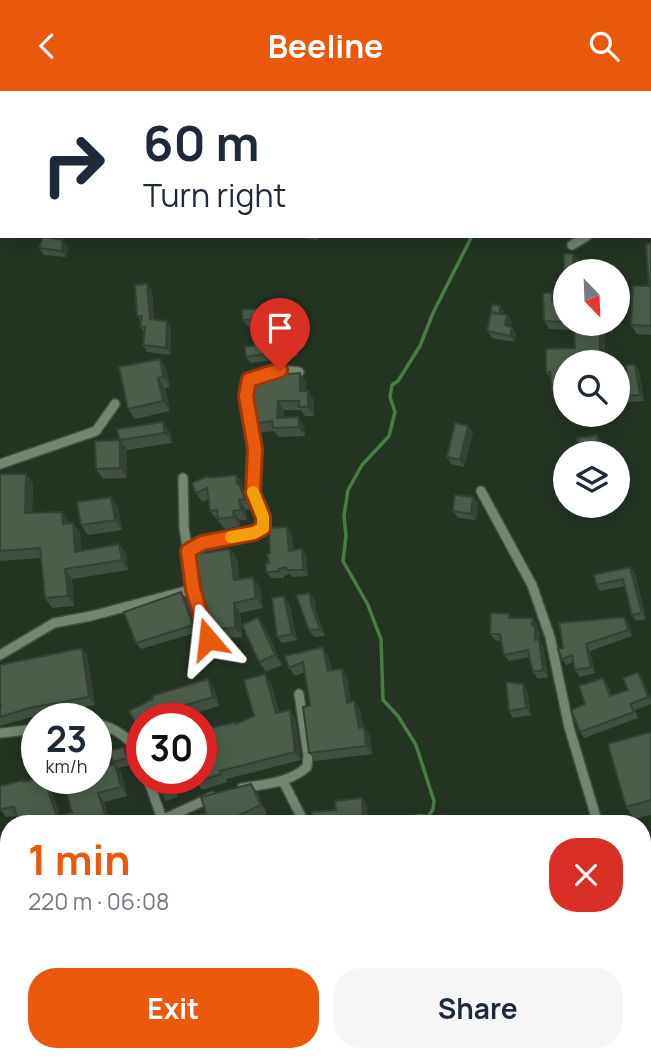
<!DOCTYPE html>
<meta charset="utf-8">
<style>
body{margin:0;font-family:Manrope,sans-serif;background:#f6f6f7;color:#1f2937;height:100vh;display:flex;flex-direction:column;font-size:26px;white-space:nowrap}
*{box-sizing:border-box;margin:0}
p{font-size:23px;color:#747a83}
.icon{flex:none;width:38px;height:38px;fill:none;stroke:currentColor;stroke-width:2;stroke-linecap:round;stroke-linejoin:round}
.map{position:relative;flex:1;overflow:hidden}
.panel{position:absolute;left:0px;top:724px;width:651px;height:247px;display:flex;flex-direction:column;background:#fff;border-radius:28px 28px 0 0;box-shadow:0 4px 18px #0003}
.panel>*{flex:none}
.top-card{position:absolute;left:0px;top:0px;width:651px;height:147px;box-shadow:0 4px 18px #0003;background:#fff;color:#1f2937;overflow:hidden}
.needle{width:46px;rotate:157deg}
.controls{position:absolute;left:553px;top:168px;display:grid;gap:14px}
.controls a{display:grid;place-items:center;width:77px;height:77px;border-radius:50%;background:#fff;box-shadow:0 4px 18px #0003;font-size:35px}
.speed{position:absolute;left:21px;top:612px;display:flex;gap:14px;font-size:35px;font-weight:700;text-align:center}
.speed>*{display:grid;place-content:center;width:91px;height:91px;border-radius:50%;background:#fff;box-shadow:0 4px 18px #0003;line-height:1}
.speed small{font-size:18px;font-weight:400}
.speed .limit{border:10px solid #d22;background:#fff;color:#111}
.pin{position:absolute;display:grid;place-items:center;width:60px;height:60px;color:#fff;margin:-72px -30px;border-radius:50% 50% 50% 0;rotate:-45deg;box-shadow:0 0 7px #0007}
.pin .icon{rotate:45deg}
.me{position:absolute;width:77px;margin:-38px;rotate:343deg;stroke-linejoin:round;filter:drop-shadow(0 0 5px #0008)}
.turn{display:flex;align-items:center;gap:24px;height:147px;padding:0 28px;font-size:32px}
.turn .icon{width:91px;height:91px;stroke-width:2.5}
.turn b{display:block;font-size:49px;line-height:60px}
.round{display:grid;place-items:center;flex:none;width:74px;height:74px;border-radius:28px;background:#f6f6f7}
.headline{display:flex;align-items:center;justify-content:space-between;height:119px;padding:0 28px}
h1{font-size:42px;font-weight:700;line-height:52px;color:#ea580c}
.primary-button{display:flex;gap:14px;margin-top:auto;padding:14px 28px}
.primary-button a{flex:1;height:80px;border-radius:28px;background:#ea580c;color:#fff;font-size:28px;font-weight:700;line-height:80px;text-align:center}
.primary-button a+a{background:#f6f6f7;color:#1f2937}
header{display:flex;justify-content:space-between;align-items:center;height:91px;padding:0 28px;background:#ea580c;color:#fff;font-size:32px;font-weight:700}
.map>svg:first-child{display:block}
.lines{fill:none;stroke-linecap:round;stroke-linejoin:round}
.stream{stroke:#497d45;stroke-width:3.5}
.minor-casing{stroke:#424f41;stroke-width:12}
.tertiary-casing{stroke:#424f41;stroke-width:14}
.primary-casing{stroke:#424f41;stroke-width:18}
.minor{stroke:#748572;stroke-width:9}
.tertiary{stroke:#748572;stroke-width:10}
.primary{stroke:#579853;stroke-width:14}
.wall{fill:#415040}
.shaded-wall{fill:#354134}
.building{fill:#4c5d4b;stroke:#354134;stroke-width:2}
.route-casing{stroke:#983908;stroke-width:18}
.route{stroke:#ea580c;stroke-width:12}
.slow{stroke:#f59e0b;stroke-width:12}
</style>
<header><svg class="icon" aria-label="back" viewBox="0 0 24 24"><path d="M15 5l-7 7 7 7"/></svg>Beeline<svg class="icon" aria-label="search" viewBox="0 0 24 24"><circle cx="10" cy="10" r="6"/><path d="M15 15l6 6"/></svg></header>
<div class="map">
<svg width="651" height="971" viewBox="0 0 651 971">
<rect width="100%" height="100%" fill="#243423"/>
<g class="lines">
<path class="stream" d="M555,0L556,2
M406,733C412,725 418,723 428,726L433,718L434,710L416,654L398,625L383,609L381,548L368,514L343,470L346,445L344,425L348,399L362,374L389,345L395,321L390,306L392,294L398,290L420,255L433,222L472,145
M293,971L298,962"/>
<defs>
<path id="minor" d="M250,2V0
M372,2V0
M649,36L651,38
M649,96L651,95
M572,154L587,145
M0,373L96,340L115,313
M183,387L184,436L193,498L208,548
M481,400L532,494L550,546L569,636L598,733
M188,460L202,451L254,442L263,437V426L253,402L255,358L246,305L249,289L280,279L299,281
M0,564L54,532L91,525L193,498
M96,633C116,636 133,649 142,669
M0,642L37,638
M148,688L162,728
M283,690L305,733
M242,697C265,693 289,692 307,676L308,664L299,603
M153,733L212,706"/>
<path id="tertiary" d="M384,971V962"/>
<path id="primary" d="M22,2L23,0
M0,101L2,93
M642,796L651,793
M0,928L8,971
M134,971L163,962"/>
</defs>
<use href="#minor" class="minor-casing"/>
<use href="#tertiary" class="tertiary-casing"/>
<use href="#primary" class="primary-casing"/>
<use href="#minor" class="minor"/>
<use href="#tertiary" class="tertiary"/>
<use href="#primary" class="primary"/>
</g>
<path class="wall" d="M110,0H148L147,2H110Z
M161,0H191V2H162Z
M289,145H318V149Z
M651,152V244L637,243L631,234L649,195Z
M68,155L66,166L44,164L39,157Z
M152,199L154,228L171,236V264L147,261L143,254L144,241L140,236L141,230L137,225Z
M552,202L558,210H565V233H612V241H605L565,271V306L557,307L552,299L551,288L546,281L575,257V239L549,238L544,230Z
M288,216L292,223L293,233L248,236L243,229Z
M503,218L502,223L507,224L512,231L511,236L516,243L514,251L492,247L487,240Z
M292,248L297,255L298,265L251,272L246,266Z
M635,274L639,280L644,310L629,311L625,305Z
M166,277L170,296L165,297L170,320L135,328L128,318Z
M300,282L306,291V300L314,309V325H305L301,319H284V327L304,335L305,345L279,346L274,340L259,342L253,333Z
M468,335L473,342L464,376L451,373L447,366Z
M170,341L172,352L127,359V387L103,388L96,378L120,349Z
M0,383H26L33,393L32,422L62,421L69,432H73L80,442L81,460L126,462L128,479L72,488L74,515L52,517L45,507L41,467L1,470L0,468Z
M236,384L243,393V398L246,402L252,418L246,419L247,429H240V435L225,438L210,420L209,408L202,411L196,402L209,387Z
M111,406L118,416L122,439L88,444L81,434Z
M478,412L476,429L458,427L453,420Z
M292,443L293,459L306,464L308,485L292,486L290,483L284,485V487H271L266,481L270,462Z
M230,458L237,468L239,488L260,496L263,517L240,522L242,546L215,548L208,538Z
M635,482L646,528L636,530L632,524L625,495L600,500L596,494Z
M186,508L198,541L141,558L136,552Z
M315,509L316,520L325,545L314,546L309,539Z
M289,512L297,549L282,552L277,546Z
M509,523L512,527H533L537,534V537L540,541V550L543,555L548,586L538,588L533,581L530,566L509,570L504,564L501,550L495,549L490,543Z
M258,526L265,536L282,574L266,581L259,571Z
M628,532L632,545L590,560L595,582L580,586L575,579L574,571L566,574L562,568L558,558Z
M82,557L87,565L95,614L35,625L0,635V616Z
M285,565H328L332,580L342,578L347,586L351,611L360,618L363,637L370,645L372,663L315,670L309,662L310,614L305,581L295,585L289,577Z
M638,581L642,587L651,609V613L635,619L638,627L584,647L580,641L585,613L603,587L607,593L612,605L628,599Z
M271,592L279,621L295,627L301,669L226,688L227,691L202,699L196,691L237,632L254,625Z
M214,597L219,615L182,626L183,628H142L141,644L129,620Z
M527,599L531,624L513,627L509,620Z
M651,641V724L634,728L626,716Z
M129,663L132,674L118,677L121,681L127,705L104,711L111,732L106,733H19L16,725L6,726L0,718L25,691L49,694L60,725L72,721L64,694H63L58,688H96L114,673L113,671Z
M169,688L173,694L178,706L166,710L162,704Z
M251,693L257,701L267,723L243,733H180L206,722Z
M651,902V966H646L642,961V911Z
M32,962H49L50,967L37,971Z
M397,962H428L429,970L400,971L398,968Z
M572,962H583V967L574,966Z"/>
<path class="shaded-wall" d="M460,0H470L469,2H460Z
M63,149L68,155L66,166L62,160Z
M573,163L578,169V180H574Z
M147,193L152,199L154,234L150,228Z
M288,216L292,223L293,233L288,227Z
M507,224L512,231L510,241L505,234Z
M167,230L171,236V264L166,257Z
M607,233H612V241Z
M600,234L605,241V271H600Z
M512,236L516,243L514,251L510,245Z
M292,248L297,255L298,265L294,258Z
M160,268L166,277L170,296L163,286Z
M635,274L639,280L644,310L640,304Z
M300,282L306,291V309L300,300Z
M158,287L165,297L170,320L163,310Z
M308,300L314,309V325L308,316Z
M278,310L284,319V336L277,327Z
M298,326L304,335L305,345L299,336Z
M163,331L170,341L172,352L165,342Z
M468,335L473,342L464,376L460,369Z
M597,344L602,350L604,362H600Z
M120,349L127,359V387L120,377Z
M26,383L33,393L32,432L25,422Z
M236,384L243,393V398L246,402L252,418L237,393Z
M111,406L118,416L122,439L115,429Z
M473,406L478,412L476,429L471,423Z
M239,409L246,419L247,429L241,419Z
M233,420L240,429V435L234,426Z
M62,421L69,430L70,442L63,433Z
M73,432L80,442L81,471L75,461Z
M287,436L292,443L293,466L289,460Z
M119,453L126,462L128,479L122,469Z
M230,458L237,468L241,499L234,489Z
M302,458L306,464L308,485L303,479Z
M630,476L635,482L646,528L642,522Z
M65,478L72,488L74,515L68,505Z
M253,486L260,496L263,517L256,507Z
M181,501L186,508L198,541L193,534Z
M310,502L315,509L316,520L325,545L320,538L311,513Z
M284,505L289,512L297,549L292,543Z
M234,512L240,522L242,546L235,537Z
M258,526L265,536L282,574L275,564Z
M624,526L628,532L632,545L628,539Z
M533,527L537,534V537L540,541V550L543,555L548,586L543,579L535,549L532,534Z
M586,553L590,560L595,582L591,576Z
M323,556L328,565L333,589L328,580Z
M82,557L87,565L95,614L89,606Z
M342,578L347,586L353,620L347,612Z
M638,581L642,587L651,610L648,606Z
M265,583L271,592L281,630L276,622Z
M603,587L607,593L614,612L610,605Z
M208,588L214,597L219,615L213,606Z
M523,593L527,599L531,624L526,617Z
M354,610L360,618L365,645L359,637Z
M290,619L295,627L301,669L295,661Z
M364,636L370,645L372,663L366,655Z
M124,656L129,663L132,674L127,667Z
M115,673L121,681L127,705L121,696Z
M44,688L49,694L62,733L57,726Z
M169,688L173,694L178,706L173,699Z
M251,693L257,701L267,723L261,714Z
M98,702L104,711L111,732L105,723Z
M362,707L367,715L368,733H363Z"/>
<path class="building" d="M110,0H119V2H110Z
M206,0H226L225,2H205Z
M257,0H308L307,2H256Z
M396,0H410L409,2Z
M440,0H460V2H440Z
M43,146L63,149L62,160L39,157Z
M651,152V235L631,234L633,195H649L646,153Z
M564,163H573L574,180H565L564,187Z
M147,193L150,228L167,230L166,257L143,254L145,236H140L142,225H137L135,194Z
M543,202H552V210H565V231L544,230Z
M492,213L500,215L499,223L491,222Z
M288,216V227L243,229L242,219Z
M491,221L507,224L505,234L512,236L510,245L487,240Z
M574,233H607L600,234V271H565V298L552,299L550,281H546V258L575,257Z
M292,248L294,258L246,266L245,256Z
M160,268L163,286L158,287L163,310L128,318L119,276Z
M626,274H635L640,304L625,305L624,286H627Z
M300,282V300H308V316H299V310H278L277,327L298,326L299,336L273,337L272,330L253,333L247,296L249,286Z
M163,331L165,342L120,349L117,338Z
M455,332L468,335L460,369L447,366Z
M597,344L600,362H579L577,347Z
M120,349V377L96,378L95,350Z
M0,383H26L25,422L62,421L63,433L73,432L75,461L119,453L122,469L65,478L68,505L45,507L40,457L0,460Z
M236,384L237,393H239L245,408L239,409L241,419L233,420L234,426L218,428L217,419L210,420L207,397L196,402L192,392L208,385L209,387Z
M455,404L473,406L471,423L453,420Z
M111,406L115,429L81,434L77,411Z
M287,436L289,460L302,458L303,479H287L286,476L279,478V480L266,481V472H269L267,463L270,462L269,437Z
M230,458L234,489L253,486L256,507L234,512L235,537L208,538L196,463Z
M630,476L642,522L632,524L623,488L596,494L594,484Z
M181,501L193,534L136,552L124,521Z
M310,502L311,513L320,538L309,539L296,504Z
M284,505L292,543L277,546L272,507Z
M491,522L509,523V527H533L532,534L535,535V549L539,548L543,579L533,581L528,559L504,564L500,543H490Z
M258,526L275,564L259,571L242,534Z
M624,526L628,539L586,553L591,576L575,579L572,564L562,568L558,558L563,557L559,532Z
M323,556L328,580L342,578L347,612L354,610L359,637L364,636L366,655L309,662L303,616L310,614L303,571L289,577L285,565Z
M82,557L89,606L29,617L0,626V616L1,615L0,609V574Z
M638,581L648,606L630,613L634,621L580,641L571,619L585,613L579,595L603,587L610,605L628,599L623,587Z
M265,583L276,622L290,619L295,661L220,680L221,683L196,691L195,688H201V643L212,640L211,637L236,631V633L254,625L244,589Z
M208,588L213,606L176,617L181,628H142V651L139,645L141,644L129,620L153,608L152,605Z
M506,591L523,593L526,617L509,620Z
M651,641V709L626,716L608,653Z
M124,656L127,667L113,671L110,660Z
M115,673L121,696L98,702L105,723L99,725L101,731L95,733H84L81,730L70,733H19L14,716L0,718V695L24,689V691L37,687L44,688L57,726L72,721L62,688H96V682H98L97,677Z
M169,688L173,699L162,704L157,692Z
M251,693L261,714L237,725L239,733H180L184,732L183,728L206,722L201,706Z
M362,707L363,733H313L312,721L336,719L335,710Z
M651,836V867L642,841V839Z
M651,902V960L642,959L643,942H642V911Z
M397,962H425V963L398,968Z
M148,970H172V971H148Z"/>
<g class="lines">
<defs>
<path id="route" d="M208,548L193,498L188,460L202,452L254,442L263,437V426L253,402L255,358L246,305L249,289L280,279"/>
</defs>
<use href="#route" class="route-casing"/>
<use href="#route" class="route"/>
<path class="slow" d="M231,446L254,442L263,437V426L253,401"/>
</g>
</svg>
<div class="controls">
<a><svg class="needle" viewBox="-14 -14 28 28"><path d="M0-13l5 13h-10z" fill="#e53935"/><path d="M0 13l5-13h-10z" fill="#747a83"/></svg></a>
<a><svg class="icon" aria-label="search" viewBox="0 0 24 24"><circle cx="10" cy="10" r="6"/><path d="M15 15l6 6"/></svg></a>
<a><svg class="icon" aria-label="layers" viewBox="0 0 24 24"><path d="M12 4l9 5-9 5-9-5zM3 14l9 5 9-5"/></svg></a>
</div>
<div class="speed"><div>23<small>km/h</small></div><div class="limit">30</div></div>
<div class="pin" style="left:280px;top:279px;background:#d93025"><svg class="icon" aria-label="arrive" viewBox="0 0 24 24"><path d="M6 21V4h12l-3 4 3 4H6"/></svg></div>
<svg class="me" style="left:208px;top:548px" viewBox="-20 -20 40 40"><path d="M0-17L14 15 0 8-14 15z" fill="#ea580c" stroke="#fff" stroke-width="4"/></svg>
<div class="top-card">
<div class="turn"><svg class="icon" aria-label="right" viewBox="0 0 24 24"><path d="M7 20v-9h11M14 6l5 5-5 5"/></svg><div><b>60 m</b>Turn right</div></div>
</div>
<section class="panel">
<div class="headline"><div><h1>1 min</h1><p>220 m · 06:08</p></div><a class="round" style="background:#d93025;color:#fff"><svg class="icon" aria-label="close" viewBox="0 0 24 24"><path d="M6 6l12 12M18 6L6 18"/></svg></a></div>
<div class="primary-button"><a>Exit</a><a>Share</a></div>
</section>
</div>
